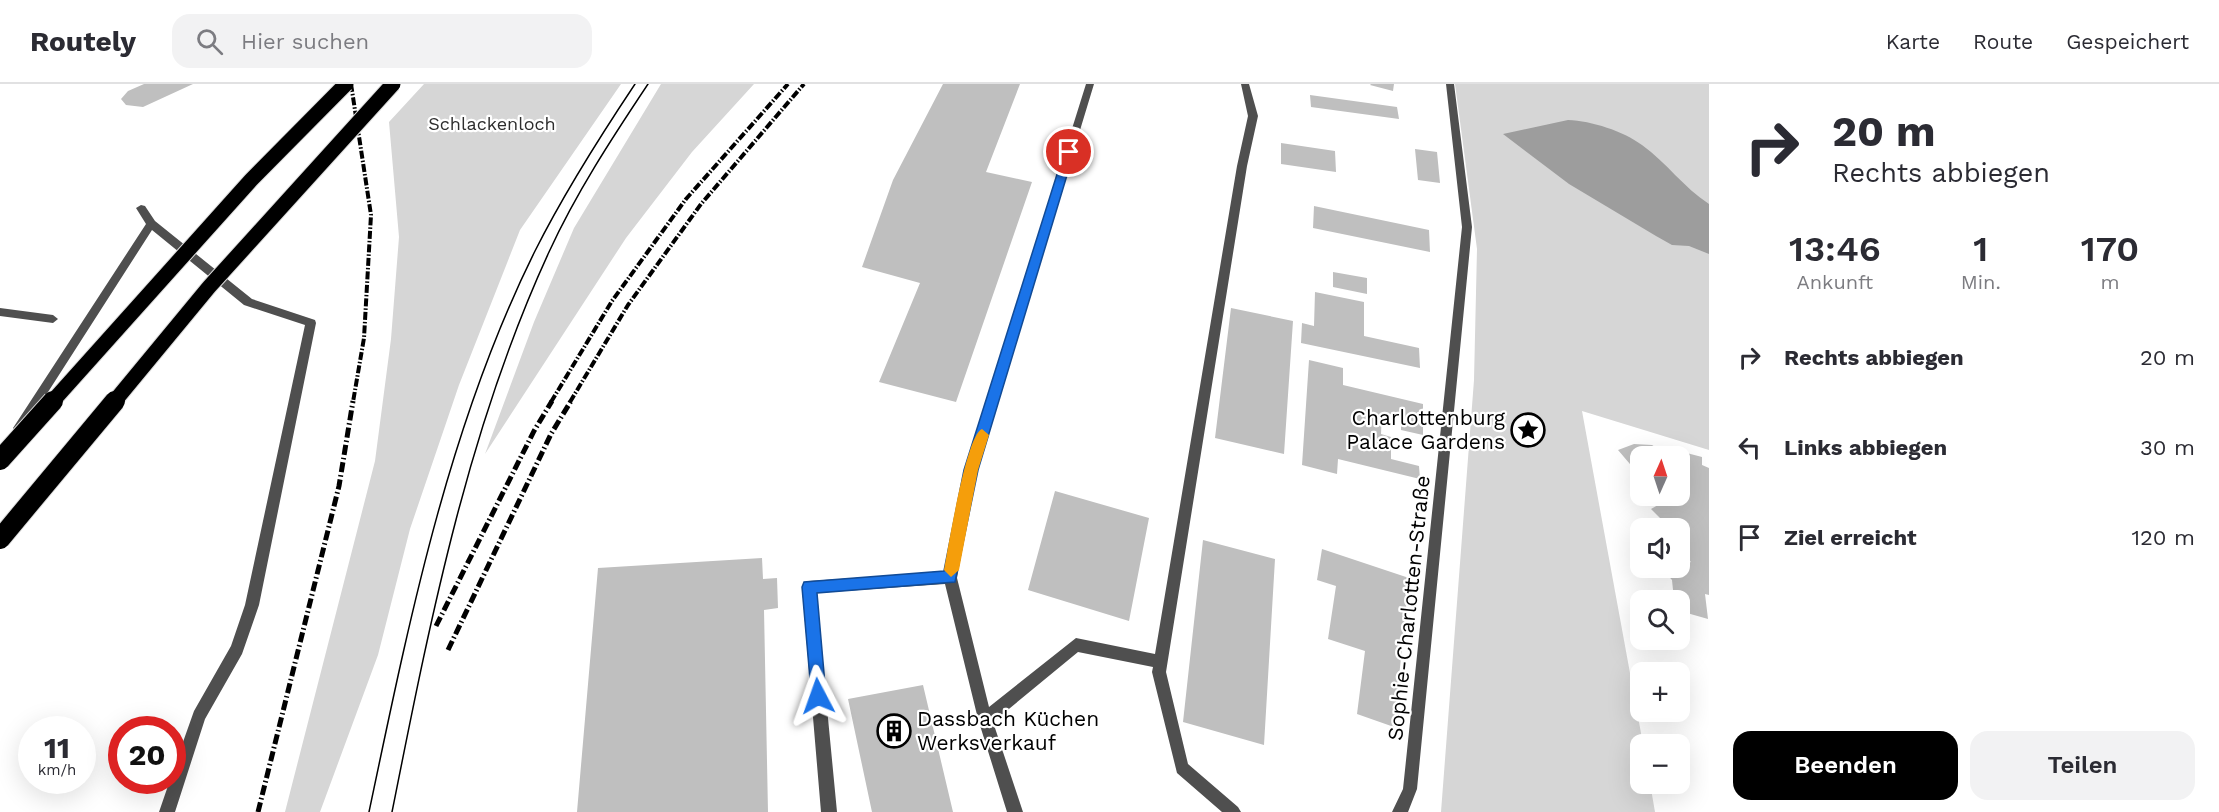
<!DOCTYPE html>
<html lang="de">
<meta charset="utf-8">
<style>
body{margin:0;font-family:"Work Sans",sans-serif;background:#f2f2f3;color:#2b2b33;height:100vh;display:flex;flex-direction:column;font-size:22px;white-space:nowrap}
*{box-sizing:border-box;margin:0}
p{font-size:20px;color:#7c7c81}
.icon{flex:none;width:33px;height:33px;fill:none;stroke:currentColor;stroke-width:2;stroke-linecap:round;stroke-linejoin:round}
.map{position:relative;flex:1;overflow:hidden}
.side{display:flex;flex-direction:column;background:#fff;width:510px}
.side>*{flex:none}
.banner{background:#fff;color:#2b2b33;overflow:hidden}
.needle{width:39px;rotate:3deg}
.buttons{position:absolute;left:1630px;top:362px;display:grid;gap:12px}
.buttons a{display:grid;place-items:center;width:60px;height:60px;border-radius:12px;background:#fff;box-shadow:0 6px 24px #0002;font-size:30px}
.speed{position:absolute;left:18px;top:632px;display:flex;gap:12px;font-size:30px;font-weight:700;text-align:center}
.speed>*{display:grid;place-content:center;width:78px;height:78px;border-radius:50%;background:#fff;box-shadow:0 6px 24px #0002;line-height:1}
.speed small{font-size:15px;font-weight:400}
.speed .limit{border:9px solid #d22;background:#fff;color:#111}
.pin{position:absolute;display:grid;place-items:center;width:51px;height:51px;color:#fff;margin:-26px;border:3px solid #fff;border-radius:50%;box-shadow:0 2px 6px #0007}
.me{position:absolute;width:66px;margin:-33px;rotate:356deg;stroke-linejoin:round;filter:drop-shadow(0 0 4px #0008)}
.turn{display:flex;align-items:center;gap:21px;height:126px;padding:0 24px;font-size:27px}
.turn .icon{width:78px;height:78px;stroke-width:2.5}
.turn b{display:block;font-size:42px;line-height:51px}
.eta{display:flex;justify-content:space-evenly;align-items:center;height:102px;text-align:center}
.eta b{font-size:36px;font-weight:600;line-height:42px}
.button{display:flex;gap:12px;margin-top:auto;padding:12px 24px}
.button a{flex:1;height:69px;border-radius:18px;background:#000;color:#fff;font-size:24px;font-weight:600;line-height:69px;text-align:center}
.button a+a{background:#f2f2f3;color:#2b2b33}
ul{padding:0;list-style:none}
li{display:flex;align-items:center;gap:18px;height:90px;padding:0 24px}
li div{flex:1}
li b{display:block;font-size:22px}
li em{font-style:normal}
header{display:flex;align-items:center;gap:36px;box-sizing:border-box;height:84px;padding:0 30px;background:#fff;border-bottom:2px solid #e1e1e2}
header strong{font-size:28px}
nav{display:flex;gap:33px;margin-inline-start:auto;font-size:21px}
.search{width:420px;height:54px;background:#f2f2f3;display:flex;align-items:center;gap:15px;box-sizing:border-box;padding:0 21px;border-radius:18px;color:#7c7c81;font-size:22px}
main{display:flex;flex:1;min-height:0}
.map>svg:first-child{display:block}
.green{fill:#d6d6d6}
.water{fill:#9d9d9d}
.building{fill:#bfbfbf}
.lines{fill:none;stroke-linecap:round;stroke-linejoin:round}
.lane{fill:#4f4f4f;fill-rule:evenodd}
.tram{stroke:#000;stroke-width:1.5}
.rail-far1{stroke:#000;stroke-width:4;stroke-dasharray:8 2 1.5 2;stroke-linecap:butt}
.rail{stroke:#000;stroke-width:5;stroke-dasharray:10 3 1.5 3;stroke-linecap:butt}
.highway-bridge-far1-casing{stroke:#dbdbdb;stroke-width:17;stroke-linecap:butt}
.highway-bridge-casing{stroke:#dbdbdb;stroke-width:22;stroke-linecap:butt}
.highway-bridge-far1{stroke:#000;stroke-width:15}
.highway-bridge{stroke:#000;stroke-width:20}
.route{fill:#1a73e8;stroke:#114b97;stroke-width:1.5}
.slow{fill:#f59e0b}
.labels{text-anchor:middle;stroke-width:4.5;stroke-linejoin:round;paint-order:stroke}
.far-park-label{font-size:18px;fill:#2d2d2d;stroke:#fff}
.poi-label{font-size:21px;fill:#000;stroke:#fff;text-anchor:end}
.street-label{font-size:21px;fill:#000;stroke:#fff}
</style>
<header>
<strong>Routely</strong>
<div class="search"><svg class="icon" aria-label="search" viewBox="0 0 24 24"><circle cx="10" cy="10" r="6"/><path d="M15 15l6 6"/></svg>Hier suchen</div>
<nav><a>Karte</a><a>Route</a><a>Gespeichert</a></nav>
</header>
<main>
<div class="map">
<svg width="1709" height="728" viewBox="0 0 1709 728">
<rect width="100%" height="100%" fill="#fff"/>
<path class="green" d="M424,0H621L520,146L459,301L410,445L378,571L320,728H285L375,377L391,255L399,153L389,38Z
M661,0H754L692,68L626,154L485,370L534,238L574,144Z
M1455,0H1709V366L1582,327L1643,660L1641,699H1650L1655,728H1441L1474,296L1477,165Z"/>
<path class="water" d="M1568,36C1592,37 1623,47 1642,61C1667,79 1683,103 1709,120V170L1689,162L1672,161L1656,152L1569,100L1503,50Z"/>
<path class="building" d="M144,0H193L143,23L126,21L121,15L128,7Z
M943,0H1020L986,88L1032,98L956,318L879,298L920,199L862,183L893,96Z
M1394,0L1393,7L1370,1L1371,0Z
M1310,11L1397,23L1399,35L1311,23Z
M1281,59L1335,67L1336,88L1281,80Z
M1415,65L1437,68L1440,99L1418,96Z
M1314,122L1429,146L1430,168L1313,144Z
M1333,188L1367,194V210L1333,203Z
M1315,208L1364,218V252L1419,264L1420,284L1301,259L1302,239L1314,242Z
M1231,224L1293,237L1284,370L1215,354Z
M1309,276L1343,284V301L1423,320V351L1401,346V333L1382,328L1381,350L1391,353V375L1419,382L1420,395L1338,375L1337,390L1302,381Z
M1634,360L1652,361L1669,372H1641V393L1618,366Z
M1679,367L1702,373V381L1709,384V511L1705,510L1708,535L1680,527V516H1674L1672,496L1663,486L1691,478L1680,467V444H1670L1651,425L1658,421L1648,411H1680V372L1669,370H1680Z
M1055,407L1149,434L1129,537L1028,506Z
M1203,456L1275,475L1264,661L1183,638Z
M1322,465L1409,494L1394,643L1357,630L1365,567L1328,555L1336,502L1317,496Z
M762,474L763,495L777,494L778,524L764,526L768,728H577L598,484Z
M923,601L953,728H872L848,615Z"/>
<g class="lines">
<path class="lane" d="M1086,0H1094L977,386L957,494L989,623L1076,554L1155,570L1237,82L1248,32L1241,0H1249L1258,32L1247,82L1166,588L1188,680L1238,723L1241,728H1222L1177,689L1152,588L1153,583L1078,568L993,638L1023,728H1007L978,635L945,500L816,509L837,728H821L802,503L804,499L809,497L945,488L965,386Z
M1446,0H1454L1472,143L1417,705L1408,728H1392L1403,705L1462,143Z
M141,121L145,122L155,137L252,215L315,236L316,239L259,521L242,570L205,635L175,728H159L170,696H172V689L194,627L231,562L245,521L305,241L244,221L152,146L23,347H15L13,344L15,341L146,140L136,124Z
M0,224L53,231L58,235L53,239L0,232Z"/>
<path class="tram" d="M369,728C409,538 448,342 535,167C564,109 599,54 635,0
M392,728C430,538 467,346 549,168C576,109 612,54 648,0"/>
<path class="rail-far1" d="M351,0L371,131L364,254L353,318
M551,318L612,217L686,115L788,0
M570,318L628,221L701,120L804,0"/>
<path class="rail" d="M436,542L534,347L552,317
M448,566L551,350L571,317
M258,728L339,402L353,317"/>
<defs>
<path id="highway-bridge-far1" d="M52,318L251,96L346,0
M114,318L209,203L393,0"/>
<path id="highway-bridge" d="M0,376L53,317
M0,455L115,317"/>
</defs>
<use href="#highway-bridge-far1" class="highway-bridge-far1-casing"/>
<use href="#highway-bridge" class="highway-bridge-casing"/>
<use href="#highway-bridge-far1" class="highway-bridge-far1"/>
<use href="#highway-bridge" class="highway-bridge"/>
</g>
<path class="route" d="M1069,65L1074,68L978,386L955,498L817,509L826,612L824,618L818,620L812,618L802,503L804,498L944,487L964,386L1064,68Z"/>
<path class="slow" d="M982,345L989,351L978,386L959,486L951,493L944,486C948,465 966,351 982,345Z"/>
<defs>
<symbol id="sight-ring" viewBox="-11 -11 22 22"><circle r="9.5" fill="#fff" stroke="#000" stroke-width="1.5"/><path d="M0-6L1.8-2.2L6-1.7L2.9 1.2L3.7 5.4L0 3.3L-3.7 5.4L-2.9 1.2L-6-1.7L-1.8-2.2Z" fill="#000"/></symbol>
<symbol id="building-ring" viewBox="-11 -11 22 22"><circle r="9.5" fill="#fff" stroke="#000" stroke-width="1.5"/><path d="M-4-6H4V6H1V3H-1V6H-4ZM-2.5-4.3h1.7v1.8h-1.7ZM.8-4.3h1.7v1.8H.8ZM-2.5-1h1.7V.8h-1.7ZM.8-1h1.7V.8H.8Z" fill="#000"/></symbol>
</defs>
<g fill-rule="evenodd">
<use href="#sight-ring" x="1509" y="327" width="38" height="38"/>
<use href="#building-ring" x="875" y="628" width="38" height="38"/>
</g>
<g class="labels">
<g class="far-park-label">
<text x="492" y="46">Schlackenloch</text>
</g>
<g class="poi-label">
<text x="1505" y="341">Charlottenburg<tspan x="1505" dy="24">Palace Gardens</tspan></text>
<text x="917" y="642" text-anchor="start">Dassbach Küchen<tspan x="917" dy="24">Werksverkauf</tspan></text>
</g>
<g class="street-label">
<text transform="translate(1409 524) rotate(-84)" y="7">Sophie-Charlotten-Straße</text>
</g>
</g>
</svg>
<div class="buttons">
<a><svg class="needle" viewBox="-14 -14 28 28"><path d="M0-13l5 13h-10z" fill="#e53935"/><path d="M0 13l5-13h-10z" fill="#7c7c81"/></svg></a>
<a><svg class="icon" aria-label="sound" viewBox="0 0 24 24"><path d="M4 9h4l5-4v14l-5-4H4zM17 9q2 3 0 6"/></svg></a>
<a><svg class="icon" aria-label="search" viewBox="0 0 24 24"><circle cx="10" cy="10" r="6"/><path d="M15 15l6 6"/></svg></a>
<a>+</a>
<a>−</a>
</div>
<div class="speed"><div>11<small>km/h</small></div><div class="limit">20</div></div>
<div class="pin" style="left:1069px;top:68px;background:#d93025"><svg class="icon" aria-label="arrive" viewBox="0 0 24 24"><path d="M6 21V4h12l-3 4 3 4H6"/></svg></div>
<svg class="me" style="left:818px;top:612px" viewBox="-20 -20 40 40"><path d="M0-17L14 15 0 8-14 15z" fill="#1a73e8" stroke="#fff" stroke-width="4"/></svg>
</div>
<section class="side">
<div class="banner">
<div class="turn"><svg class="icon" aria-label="right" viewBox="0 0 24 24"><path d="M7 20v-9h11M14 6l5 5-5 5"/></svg><div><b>20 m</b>Rechts abbiegen</div></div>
</div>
<div class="eta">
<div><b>13:46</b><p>Ankunft</p></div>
<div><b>1</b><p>Min.</p></div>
<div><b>170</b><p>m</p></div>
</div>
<ul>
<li><svg class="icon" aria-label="right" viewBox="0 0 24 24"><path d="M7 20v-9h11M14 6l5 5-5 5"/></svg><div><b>Rechts abbiegen</b></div><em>20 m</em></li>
<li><svg class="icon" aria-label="left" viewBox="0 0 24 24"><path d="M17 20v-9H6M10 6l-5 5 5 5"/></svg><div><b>Links abbiegen</b></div><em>30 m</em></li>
<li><svg class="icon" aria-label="arrive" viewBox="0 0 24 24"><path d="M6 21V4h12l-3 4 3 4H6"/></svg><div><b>Ziel erreicht</b></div><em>120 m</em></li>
</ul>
<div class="button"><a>Beenden</a><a>Teilen</a></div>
</section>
</main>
